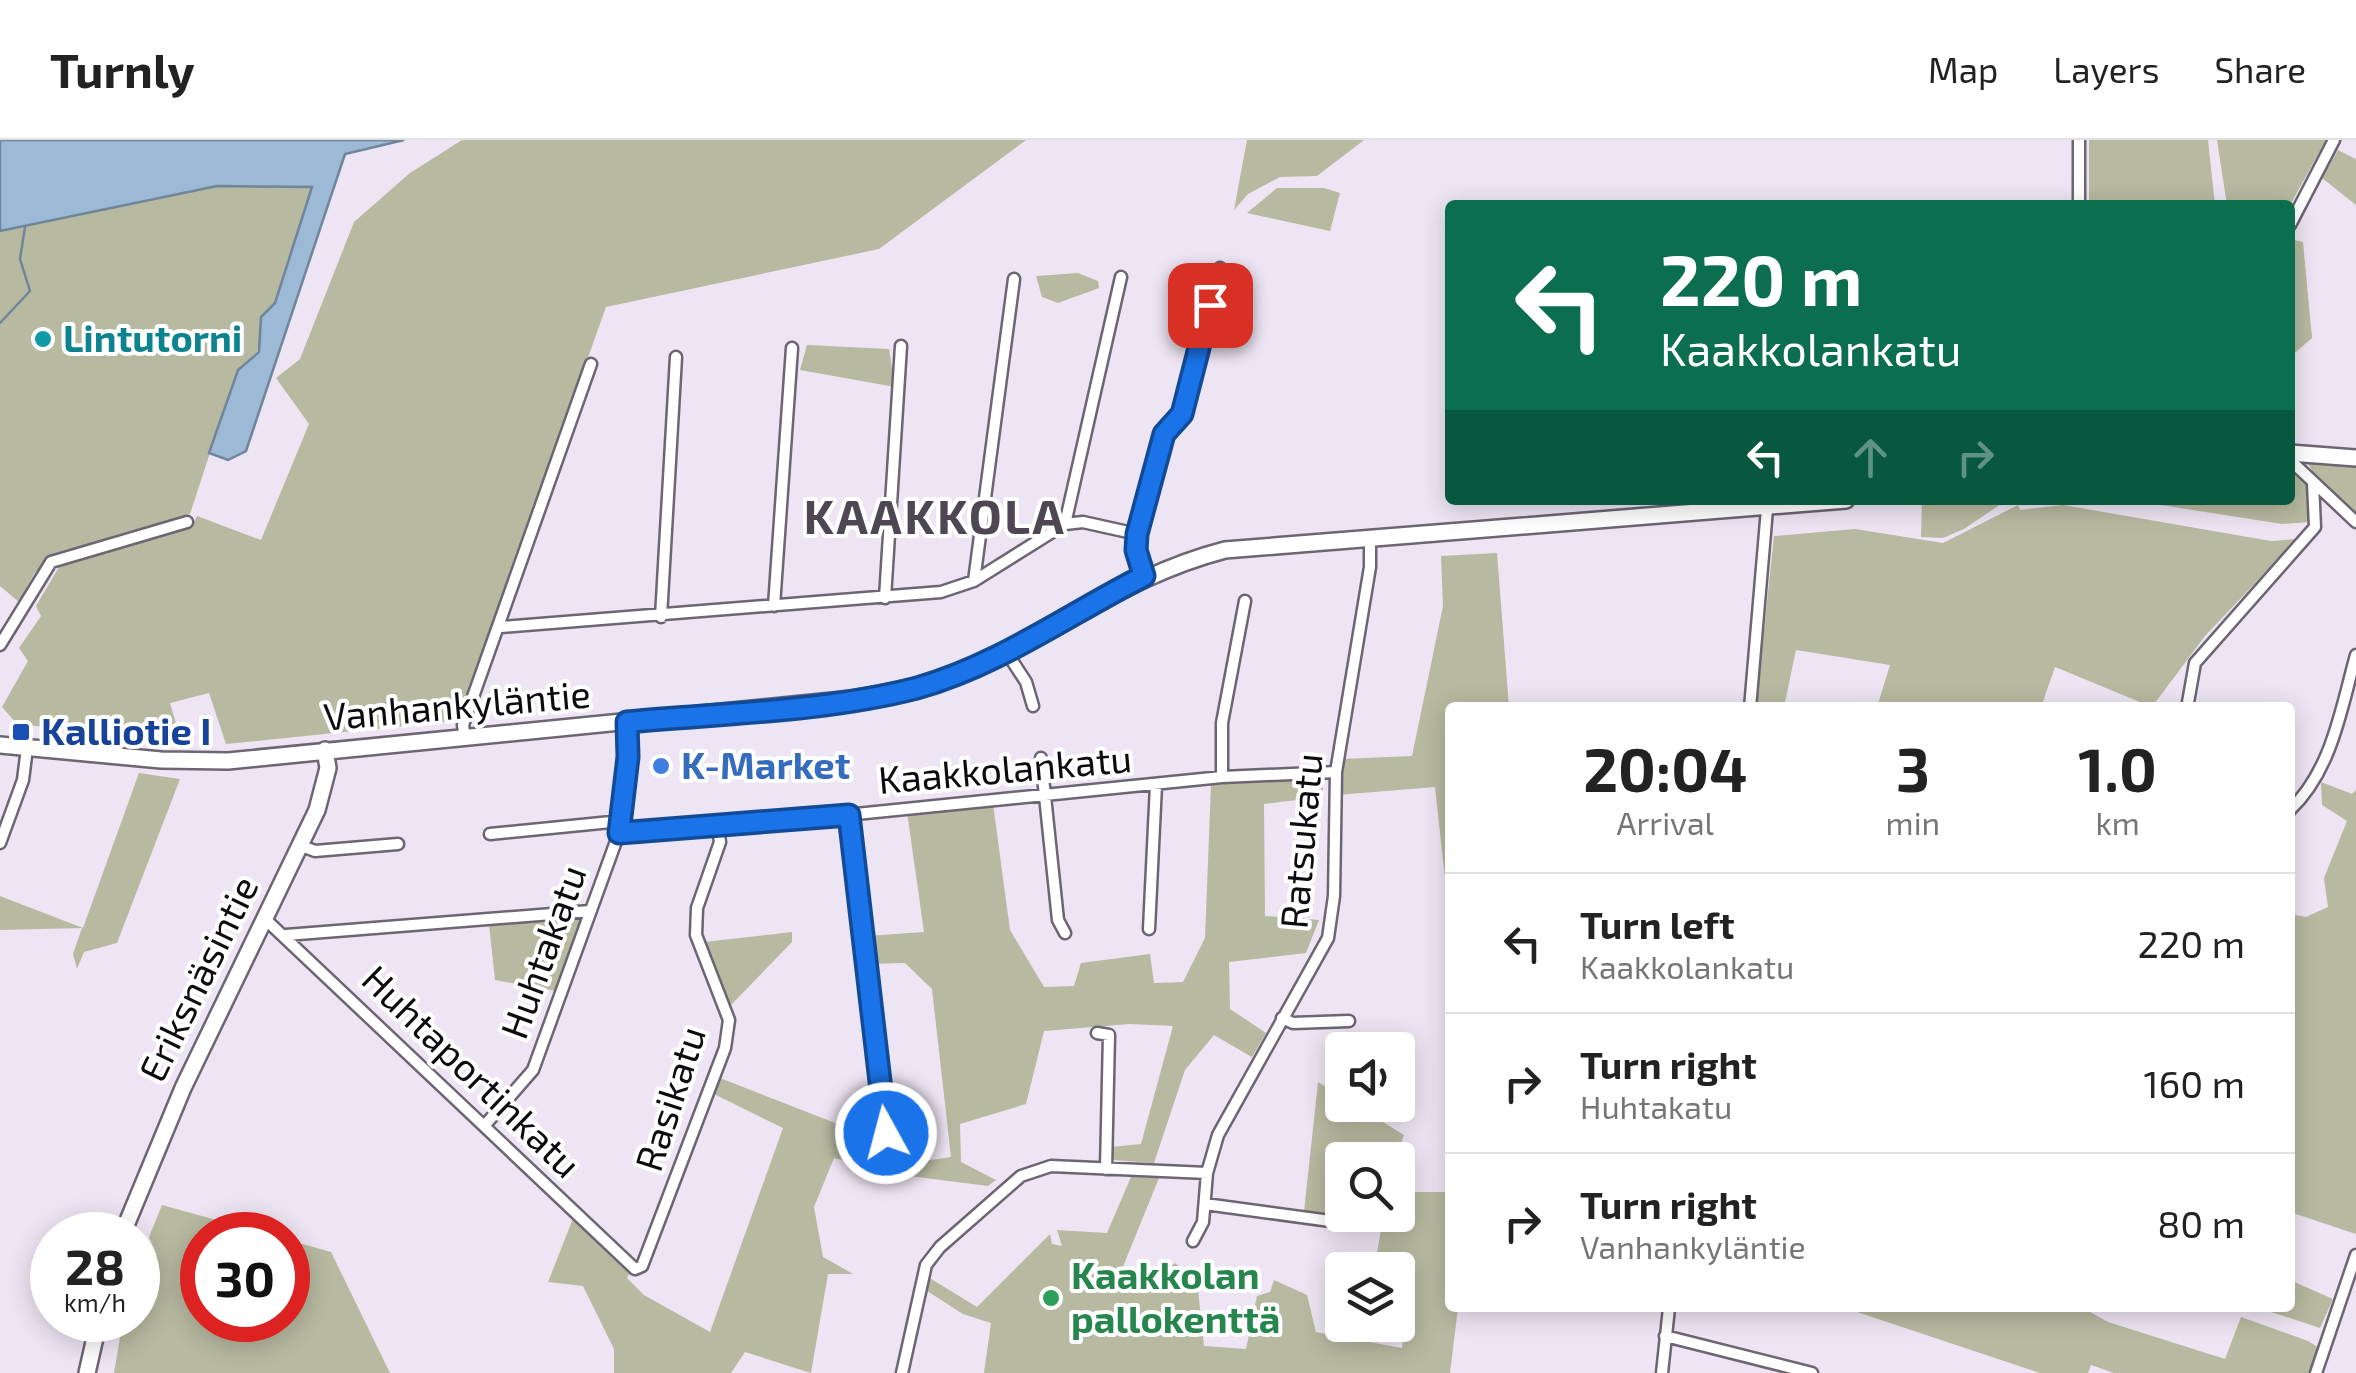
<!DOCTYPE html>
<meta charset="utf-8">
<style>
body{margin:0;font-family:"Exo 2",sans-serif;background:#f2f2f2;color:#222;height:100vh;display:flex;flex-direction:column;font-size:38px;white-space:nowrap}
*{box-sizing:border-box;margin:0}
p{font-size:32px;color:#767676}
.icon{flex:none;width:55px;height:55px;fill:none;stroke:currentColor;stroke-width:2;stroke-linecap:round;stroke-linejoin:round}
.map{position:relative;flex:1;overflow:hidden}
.sheet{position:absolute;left:1445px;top:562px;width:850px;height:610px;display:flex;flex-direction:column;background:#fff;border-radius:10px;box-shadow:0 5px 25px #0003}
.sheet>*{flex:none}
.guide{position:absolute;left:1445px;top:60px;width:850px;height:305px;border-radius:10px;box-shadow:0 5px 25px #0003;background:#0b6e4f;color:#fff;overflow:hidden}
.controls{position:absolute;left:1325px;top:892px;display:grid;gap:20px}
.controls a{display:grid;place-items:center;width:90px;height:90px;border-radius:10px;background:#fff;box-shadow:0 5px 25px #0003;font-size:50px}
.speed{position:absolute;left:30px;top:1072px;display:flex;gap:20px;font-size:50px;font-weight:700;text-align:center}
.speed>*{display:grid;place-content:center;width:130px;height:130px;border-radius:50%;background:#fff;box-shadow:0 5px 25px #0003;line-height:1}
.speed small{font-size:25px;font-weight:400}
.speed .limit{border:15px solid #d22;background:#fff;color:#111}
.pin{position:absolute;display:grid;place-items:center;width:85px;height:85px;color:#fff;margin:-42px;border-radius:20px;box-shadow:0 5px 15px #0006}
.me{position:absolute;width:110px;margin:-55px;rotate:353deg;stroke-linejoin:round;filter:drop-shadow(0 0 8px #0008)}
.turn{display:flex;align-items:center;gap:35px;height:210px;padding:0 50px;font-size:45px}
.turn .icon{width:130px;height:130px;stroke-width:2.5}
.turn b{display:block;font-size:70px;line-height:85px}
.lanes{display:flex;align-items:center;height:95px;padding:0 50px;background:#0003;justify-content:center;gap:50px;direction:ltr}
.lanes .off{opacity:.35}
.eta{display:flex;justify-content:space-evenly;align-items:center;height:170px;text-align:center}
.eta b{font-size:60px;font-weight:700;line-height:70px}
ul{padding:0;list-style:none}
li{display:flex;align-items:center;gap:30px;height:140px;padding:0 50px;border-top:2px solid #e0e0e0}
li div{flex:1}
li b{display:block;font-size:38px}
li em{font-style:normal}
header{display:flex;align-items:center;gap:60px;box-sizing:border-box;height:140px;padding:0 50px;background:#fff;border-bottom:2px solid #e0e0e0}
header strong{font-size:48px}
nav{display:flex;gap:55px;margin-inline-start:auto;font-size:35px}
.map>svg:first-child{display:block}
.green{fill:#b7b9a0}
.water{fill:#9cb9d6;stroke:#71859a;stroke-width:2.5}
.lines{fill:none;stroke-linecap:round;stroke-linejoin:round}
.stream{stroke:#71859a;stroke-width:2.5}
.street-casing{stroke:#6c6572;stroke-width:15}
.secondary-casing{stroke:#6c6572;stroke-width:20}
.street{stroke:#fff;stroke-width:10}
.secondary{stroke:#fff;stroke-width:15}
.route-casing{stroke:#114b97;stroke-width:25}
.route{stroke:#1a73e8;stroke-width:18}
.culture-dot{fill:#0f9aa8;stroke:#fff;stroke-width:4}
.transit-dot{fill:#1a4fb4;stroke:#fff;stroke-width:4}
.shop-dot{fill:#3f7fe0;stroke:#fff;stroke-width:4}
.leisure-dot{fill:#2e9e5b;stroke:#fff;stroke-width:4}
.labels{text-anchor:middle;stroke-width:8;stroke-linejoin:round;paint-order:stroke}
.culture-label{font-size:38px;font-weight:bold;fill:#0d838f;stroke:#fff;text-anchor:start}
.street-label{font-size:38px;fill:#0d0b0f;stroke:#fff}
.transit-label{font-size:38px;font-weight:bold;fill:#164399;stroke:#fff;text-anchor:start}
.shop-label{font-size:38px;font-weight:bold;fill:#366cbe;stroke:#fff;text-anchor:start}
.leisure-label{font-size:38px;font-weight:bold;fill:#27864d;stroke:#fff;text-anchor:start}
.district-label{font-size:48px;font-weight:bold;letter-spacing:2.5px;fill:#4e4753;stroke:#fff}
</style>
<header>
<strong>Turnly</strong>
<nav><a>Map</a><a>Layers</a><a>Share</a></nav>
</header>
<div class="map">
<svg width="2356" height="1233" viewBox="0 0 2356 1233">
<rect width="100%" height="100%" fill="#ede5f3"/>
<path class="green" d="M0,0L312,47V62L257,212L237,230L190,374L53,414L34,434L19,462L0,446Z
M462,0H1026L879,109L606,167L463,568L452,581L226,604L209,553L170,563L182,604L164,592L158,607L137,603L139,597L17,584L2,567L28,521L19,508L41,476L36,466L59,427L193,385L197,376L261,400L309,284L276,238L300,219L354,82L410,33Z
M1247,0H1364L1317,36L1280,37L1248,54L1234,70Z
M2089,0H2208L2215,65H2089Z
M2217,0H2326L2290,65H2227Z
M2338,10L2356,19V65L2322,38Z
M1277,48H1324L1340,53L1330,91L1247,73Z
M2290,99L2303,102L2312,198L2290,217Z
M1078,133L1098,141L1099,148L1058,163L1042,157L1036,136Z
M807,205L889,209L895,247L800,230Z
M2307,321L2356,327V376L2317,340Z
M2290,325L2308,344L2310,382L2282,384L2129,360H2290Z
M1922,360H2007L1964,389L1943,398L1921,397Z
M2018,365L2020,370L2063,365L2271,401L2297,399L2205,496L2152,567L2055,527L2041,567H1877L1890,525L1796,510L1784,567H1756L1774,396L1855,389L1943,403Z
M1497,413L1509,567L1450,568V784L1435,647L1337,655L1341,619L1412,616L1443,466L1441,416Z
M139,633L180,639L117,803L84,812L77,829L73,814L82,788L0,790V756L83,788Z
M1323,637V657L1264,664L1265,776L1319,780L1306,813L1229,822L1230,869L1266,893L1252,917L1214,895L1185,930L1154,1023L1112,1020L1111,1007L1141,1004L1173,886L1130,884L1044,891L1026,964L960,984L961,1022L996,1040L988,1046L917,1037L834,1018L814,1067L823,1117L853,1134H828L811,1233L745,1212L731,1233H614V1209L583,1146L548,1142L574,1076L631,1130L627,1138L644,1155L710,1192L783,988L714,954L720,938L858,992L917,1022L951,1017L932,849L905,823L869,824L867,796L924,792L907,672L993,664L1010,790L1044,847L1074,846L1081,823L1150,814L1154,843L1183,842L1205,798L1211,645Z
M2321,642L2352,654L2356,650V1094L2290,1072V774L2306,777L2328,767L2324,738L2347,681L2322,665Z
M582,778L556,851L495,840L489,784Z
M792,792V802L730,866L704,802Z
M1318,942L1342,957V965H1355L1404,995L1395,1020H1342V1074L1304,1072Z
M1131,1037L1159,1038L1122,1129L1153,1141L1175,1123L1197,1140L1204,1206L1246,1209L1257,1156L1270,1152L1274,1140L1307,1155L1316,1192L1402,1208L1411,1130L1375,1124L1381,1090L1357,1087L1355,1075H1398V1052H1450V1168H1458L1450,1233H984L991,1183L963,1174L924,1149L928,1137L977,1167L1050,1094L1052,1104L1062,1106L1057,1090L1107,1093Z
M162,1065L270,1095H202V1180H288V1100L331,1112L390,1233H114L123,1180H138V1121L157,1115L149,1097Z
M2290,1140L2333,1159L2320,1188L2259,1168H2290Z
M1845,1168H2083L2108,1182L2225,1219L2241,1177L2308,1201L2329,1214L2322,1233H2114L2091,1225L2088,1233H2040Z"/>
<path class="water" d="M0,0H404L345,14L246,311L228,320L209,313L238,230L259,212L261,177L275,163L312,47L217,46L0,91Z"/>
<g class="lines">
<path class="stream" d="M0,183L30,151L20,119L25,87"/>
<defs>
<path id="street" d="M2079,0V65
M2290,85L2334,0
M2290,320L2356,382
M1065,384L1121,137
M1144,435L1136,410L1137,394L1165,293L1182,274L1220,128
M974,441L1014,139
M885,458L901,206
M774,466L792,208
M661,477L676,217
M501,487L941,452L974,441L1065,384L1083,382L1137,394
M0,505L51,422L187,382
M1007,513L1026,542L1033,566
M1750,568L1767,369
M2187,568L2195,523L2315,387L2313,343
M465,598L463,585L591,224
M1041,618L1058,780L1065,793
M1222,637V583L1245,461
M2290,670C2332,630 2341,569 2356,515
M849,675L886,993
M619,693L728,687L1222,637L1336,632
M490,694L621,681
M0,703L23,640L27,608
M299,705L315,711L398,704
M264,778L635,1129L642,1126L725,908L729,880L696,795L697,768L720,702L718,688
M1149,789L1156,645
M286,795L590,771
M1282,878L1293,883L1349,881
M1097,893L1109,895L1106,1029
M485,985L533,930L619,693L629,617L627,582
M1205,1064L1345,1083
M1193,1101L1203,1082L1207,1033L1218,995L1328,798L1334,756L1336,632L1370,427V397
M1665,1196L1812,1233
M902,1233L926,1125L940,1107L1021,1036L1051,1026L1207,1033
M1662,1233L1669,1168
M2316,1233L2356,1115"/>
<path id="secondary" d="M2290,313L2356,318
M0,605L161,620L228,621L852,559C905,551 957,538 1005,514C1084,475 1137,433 1225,410L1846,360
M122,1095L183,948L317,670L328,628L325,610
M87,1233L99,1180"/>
</defs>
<use href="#street" class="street-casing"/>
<use href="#secondary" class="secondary-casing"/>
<use href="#street" class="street"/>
<use href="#secondary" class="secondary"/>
</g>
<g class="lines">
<defs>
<path id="route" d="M886,993L849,675L619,693L628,617L627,582C722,573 824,572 917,548C999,525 1069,474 1144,436L1136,410L1137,394L1164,294L1182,274L1210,165"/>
</defs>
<use href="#route" class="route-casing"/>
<use href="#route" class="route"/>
</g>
<circle class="culture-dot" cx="43" cy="199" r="10"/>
<rect class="transit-dot" x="11" y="582" width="20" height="20" rx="5"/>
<circle class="shop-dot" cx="661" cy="626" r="10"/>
<circle class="leisure-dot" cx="1051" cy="1158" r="10"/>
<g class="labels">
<g class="culture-label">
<text x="63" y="212">Lintutorni</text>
</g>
<g class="street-label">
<text transform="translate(457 566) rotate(-5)" y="13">Vanhankyläntie</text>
<text transform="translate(1005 630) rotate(-5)" y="13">Kaakkolankatu</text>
<text transform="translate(1302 701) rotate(-85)" y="13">Ratsukatu</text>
<text transform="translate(544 812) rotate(-70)" y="13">Huhtakatu</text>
<text transform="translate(199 839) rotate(-64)" y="13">Eriksnäsintie</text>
<text transform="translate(471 932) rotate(44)" y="13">Huhtaportinkatu</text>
<text transform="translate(671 959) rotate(-72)" y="13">Rasikatu</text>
</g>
<g class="transit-label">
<text x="41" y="605">Kalliotie I</text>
</g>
<g class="shop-label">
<text x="681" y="639">K-Market</text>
</g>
<g class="leisure-label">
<text x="1071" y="1149">Kaakkolan<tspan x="1071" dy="44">pallokenttä</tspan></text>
</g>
<g class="district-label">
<text x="935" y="394">KAAKKOLA</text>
</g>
</g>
</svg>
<div class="controls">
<a><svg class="icon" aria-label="sound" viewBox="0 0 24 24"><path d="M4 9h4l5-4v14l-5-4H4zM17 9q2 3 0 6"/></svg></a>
<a><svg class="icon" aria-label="search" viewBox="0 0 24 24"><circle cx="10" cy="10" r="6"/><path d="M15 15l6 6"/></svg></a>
<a><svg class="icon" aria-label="layers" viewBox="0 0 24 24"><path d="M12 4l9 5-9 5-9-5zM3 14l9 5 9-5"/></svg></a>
</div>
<div class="speed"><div>28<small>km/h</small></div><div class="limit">30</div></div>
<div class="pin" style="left:1210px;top:165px;background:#d93025"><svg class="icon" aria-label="arrive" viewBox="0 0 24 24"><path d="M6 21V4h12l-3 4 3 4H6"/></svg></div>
<svg class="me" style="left:886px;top:993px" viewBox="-20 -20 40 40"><circle r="17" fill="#1a73e8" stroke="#fff" stroke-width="3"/><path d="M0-11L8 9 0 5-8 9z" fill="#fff"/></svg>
<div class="guide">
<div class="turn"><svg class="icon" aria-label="left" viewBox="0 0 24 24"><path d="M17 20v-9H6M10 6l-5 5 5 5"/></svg><div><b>220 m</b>Kaakkolankatu</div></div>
<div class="lanes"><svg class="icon" aria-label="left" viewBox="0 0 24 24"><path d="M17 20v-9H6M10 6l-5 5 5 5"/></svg><svg class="icon off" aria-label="ahead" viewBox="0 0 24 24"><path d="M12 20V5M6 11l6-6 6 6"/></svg><svg class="icon off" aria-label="right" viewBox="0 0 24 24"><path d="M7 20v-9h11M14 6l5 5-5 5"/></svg></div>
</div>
<section class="sheet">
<div class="eta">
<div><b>20:04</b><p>Arrival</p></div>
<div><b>3</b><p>min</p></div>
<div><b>1.0</b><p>km</p></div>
</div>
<ul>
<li><svg class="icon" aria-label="left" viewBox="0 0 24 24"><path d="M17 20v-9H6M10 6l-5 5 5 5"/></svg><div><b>Turn left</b><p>Kaakkolankatu</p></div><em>220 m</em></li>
<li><svg class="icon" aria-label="right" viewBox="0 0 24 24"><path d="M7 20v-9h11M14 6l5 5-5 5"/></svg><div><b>Turn right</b><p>Huhtakatu</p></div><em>160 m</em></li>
<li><svg class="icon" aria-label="right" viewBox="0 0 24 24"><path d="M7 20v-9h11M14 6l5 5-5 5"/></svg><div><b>Turn right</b><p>Vanhankyläntie</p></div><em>80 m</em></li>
</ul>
</section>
</div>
